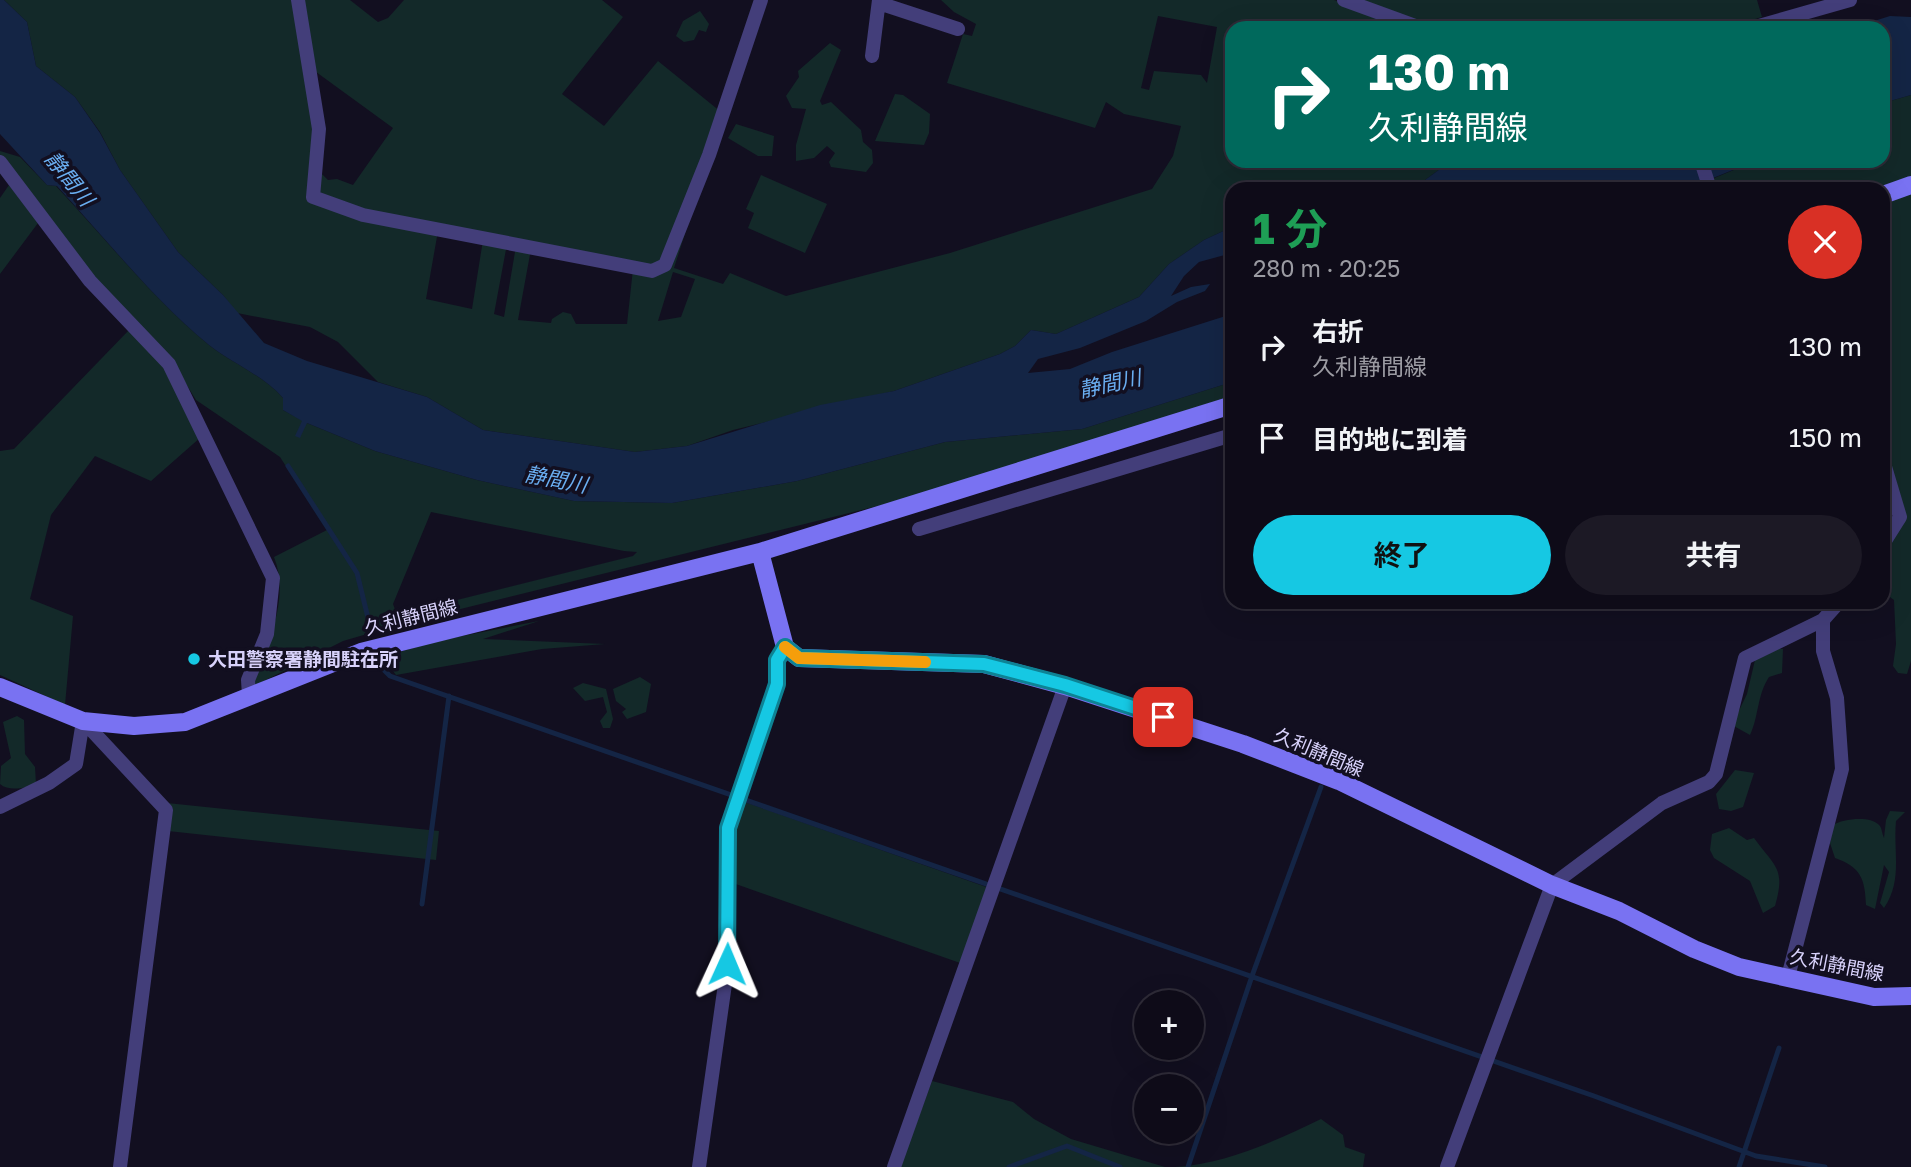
<!DOCTYPE html>
<html lang="ja">
<meta charset="utf-8">
<style>
body{margin:0;font-family:"Golos Text","Noto Sans JP",sans-serif;background:#1c1925;color:#f1f3f6;height:100vh;display:flex;flex-direction:column;font-size:26px;white-space:nowrap}
*{box-sizing:border-box;margin:0}
p{font-size:23px;color:#9b9ba2}
.icon{flex:none;width:38px;height:38px;fill:none;stroke:currentColor;stroke-width:2;stroke-linecap:round;stroke-linejoin:round}
.map{position:relative;flex:1;overflow:hidden}
.details{position:absolute;left:1225px;top:182px;width:665px;height:427px;display:flex;flex-direction:column;background:#0e0b18;border-radius:21px;box-shadow:0 7px 28px #0002,0 0 0 2px #2e2b37}
.details>*{flex:none}
.guide{position:absolute;left:1225px;top:21px;width:665px;height:147px;border-radius:21px;box-shadow:0 7px 28px #0002,0 0 0 2px #2e2b37;background:#00695c;color:#fff;overflow:hidden}
.tools{position:absolute;left:1134px;top:990px;display:grid;gap:14px}
.tools a{display:grid;place-items:center;width:70px;height:70px;border-radius:50%;background:#0e0b18;box-shadow:0 7px 28px #0002,0 0 0 2px #2e2b37;font-size:35px}
.pin{position:absolute;display:grid;place-items:center;width:60px;height:60px;color:#fff;margin:-30px;border-radius:14px;box-shadow:0 4px 10px #0006}
.me{position:absolute;width:77px;margin:-38px;rotate:1deg;stroke-linejoin:round;filter:drop-shadow(0 0 5px #0008)}
.turn{display:flex;align-items:center;gap:24px;height:147px;padding:0 28px;font-size:32px}
.turn .icon{width:91px;height:91px;stroke-width:2.5}
.turn b{display:block;font-size:49px;line-height:60px}
.round{display:grid;place-items:center;flex:none;width:74px;height:74px;border-radius:37px;background:#1c1925}
.headline{display:flex;align-items:center;justify-content:space-between;height:119px;padding:0 28px}
h1{font-size:42px;font-weight:700;line-height:52px;color:#1e9e55}
.primary-button{display:flex;gap:14px;margin-top:auto;padding:14px 28px}
.primary-button a{flex:1;height:80px;border-radius:42px;background:#16c8e3;color:#111;font-size:28px;font-weight:700;line-height:80px;text-align:center}
.primary-button a+a{background:#1c1925;color:#f1f3f6}
ul{padding:0;list-style:none}
li{display:flex;align-items:center;gap:21px;height:91px;padding:0 28px}
li div{flex:1}
li b{display:block;font-size:26px}
li em{font-style:normal}
.map>svg:first-child{display:block}
.green{fill:#132929;fill-rule:evenodd}
.water{fill:#142545}
.lines{fill:none;stroke-linecap:round;stroke-linejoin:round}
.stream{stroke:#142545;stroke-width:5}
.street{stroke:#433e7a;stroke-width:14}
.secondary{stroke:#7972f2;stroke-width:18}
.route-casing{stroke:#0e8294;stroke-width:18}
.route{stroke:#16c8e3;stroke-width:12}
.slow{stroke:#f59e0b;stroke-width:12}
.poi-dot{fill:#16c8e3;stroke:#120f20;stroke-width:2.5}
.labels{text-anchor:middle;stroke-width:7;stroke-linejoin:round;paint-order:stroke}
.street-label{font-size:19px;fill:#d8d2fb;stroke:#120f20}
.poi-label{font-size:19px;font-weight:bold;fill:#d8d2fb;stroke:#120f20;text-anchor:start}
.water-label{font-size:21px;font-style:italic;fill:#6aaef1;stroke:#120f20}
</style>
<div class="map">
<svg width="1911" height="1167" viewBox="0 0 1911 1167">
<rect width="100%" height="100%" fill="#120f20"/>
<path class="green" d="M4,0H298L318,129L312,198L438,231L426,299L472,309L483,240L507,244L494,314L504,317L516,246L531,249L518,320L551,323L552,319L563,312L571,314L576,324H627L633,269L667,267L710,155L674,268L723,284L730,273L786,296L950,253L1152,189L1173,156L1181,126L1124,114L1106,102L1095,128L947,83L963,34L972,36L976,24L954,12L941,0H1334L1412,28H1232V161H1451L1425,180L1396,184L1390,189H1232V227L1204,240L1169,264L1139,297L1056,334L1031,330L1015,346L1000,354L894,391L733,430L687,446L635,452L483,430L427,397L378,382L338,342L310,327L237,313L223,295L178,252L120,170L100,132L75,97L36,66L27,22ZM1158,16L1217,27L1207,83L1201,75L1154,71L1149,90L1141,88ZM673,272L695,279L681,317L658,321Z
M300,0H350L378,22L388,18L404,0H602L623,17L562,94L604,126L658,61L721,112L664,263L651,269L364,214L316,196L318,170L328,180L337,179L353,185L393,128L312,69Z
M1363,0H1757L1762,17L1725,28H1434Z
M700,11L709,24L706,32L699,30L694,40L684,42L676,36L683,21Z
M830,43L841,50L820,101L822,105L831,102L861,130L863,142L872,150L873,163L866,172L831,167L829,162L835,153L827,146L814,158L796,161V145L806,109L792,108L786,96L799,77L798,71Z
M895,94L903,95L930,114L929,133L924,145L875,141Z
M1911,95V181L1883,189H1716L1712,179L1755,161H1883V103Z
M736,124L774,136L772,156H758L728,138Z
M0,151L20,157L47,185L56,186C106,239 153,299 209,345C233,364 263,375 283,398V410L307,423L375,451L477,480L574,501L672,503L797,481L945,442L1082,429L1232,382V399L910,498L412,621L343,641L252,687C266,646 291,600 274,557L327,530L280,457L196,400L175,366L93,277L0,159ZM431,512L624,551L637,552L633,556L397,615L393,604Z
M761,175L827,204L805,253L748,228L754,213L746,209Z
M9,185L38,223L0,274V198Z
M1911,193V661L1907,674L1898,673L1893,666L1896,644L1894,600L1883,592V550L1903,518L1888,457L1883,451V202Z
M130,329L165,365L201,437L151,481L95,456L51,515L30,599L73,616L65,705L0,675V451L14,449Z
M539,621L483,639L605,644L542,649L396,675L383,657L436,641Z
M1772,648L1783,649L1782,673L1769,677C1757,695 1759,716 1750,735L1732,725L1747,694L1755,660Z
M640,677L651,684L646,712L627,719L622,712L626,709L616,701L613,689Z
M583,683L606,689L613,719L610,728H603L600,721L607,712L603,697L585,701L573,688Z
M17,716L24,720L25,754L35,767L36,784C26,788 9,792 0,784L1,766L11,758L3,722Z
M1735,770L1754,773L1743,807L1731,811L1719,809L1716,794Z
M742,801L989,888L963,964L733,883L732,839Z
M167,803L439,831L436,860L168,831Z
M1890,811L1905,812L1896,821C1893,852 1903,880 1884,908L1880,903L1889,872L1884,865L1875,909L1866,905C1865,879 1861,867 1835,858L1830,843L1833,825C1843,819 1871,815 1880,826C1882,829 1882,834 1884,838L1886,820Z
M1729,828L1747,840L1754,838C1775,867 1786,868 1775,906L1763,913L1750,881L1714,858L1710,850L1712,834Z
M932,1081L1013,1102L1034,1119L1071,1139L1165,1167H900Z
M1321,1119L1343,1135L1345,1147L1365,1154L1363,1167H1175C1226,1164 1275,1141 1321,1119Z"/>
<path class="water" d="M0,0H4L27,22L36,66L75,97L100,133L120,170L178,252L223,295L264,343L307,361L427,397L483,430L635,452L687,446L820,405L894,391L1000,354L1015,346L1031,330L1056,334L1139,297L1169,264L1204,240L1232,227V253L1199,262L1184,276L1171,296L1191,287L1210,284L1205,291L1177,302L1146,321L1080,348L1038,359L1028,373L1070,369L1112,352L1232,314V382L1082,429L945,442L797,481L672,503L574,501L477,480L375,451L307,423L300,438L295,436L302,421L283,410V398C263,375 233,364 209,345C153,299 106,239 57,186L47,185L0,134Z
M1890,16L1911,17V95L1883,103V28H1852Z
M1451,161H1755L1686,189H1490L1486,180L1465,189H1390L1396,184L1425,180Z"/>
<g class="lines">
<path class="stream" d="M288,466L357,573L371,630
M379,665L390,676L1594,1096L1756,1156L1825,1167
M422,904L449,696
M1009,1167L1067,1146L1120,1167
M1188,1167L1252,976L1321,787
M1739,1167L1779,1048"/>
<path class="street" d="M298,0L319,129L313,197L363,215L652,271L665,265L709,155L761,0
M1344,0L1421,28
M879,3L958,29
M1752,28L1850,0
M872,56L879,0
M1701,161L1710,189
M0,162L90,281L169,364L273,578L267,634L248,680L249,695
M1883,460L1900,517L1883,544
M919,529L1232,435
M83,721L166,810L120,1167
M0,807L49,783L76,764L83,721
M1788,977L1842,769L1837,698L1823,651V620
M699,1167L727,970L728,828L777,684V660L785,647
M894,1167L1065,686
M1447,1167L1552,885L1662,803L1709,782L1716,774L1745,658L1823,620L1839,602"/>
<path class="secondary" d="M1883,195L1911,185
M760,552L785,647L799,658L984,664L1065,686L1243,744L1339,781L1552,885L1619,911L1694,949L1739,967L1874,997L1911,996
M0,687L83,721L134,726L185,722L361,652L760,552L1232,405"/>
</g>
<g class="lines">
<defs>
<path id="route" d="M727,964L728,828L777,684V660L785,647L799,658L984,664L1065,685L1163,717"/>
</defs>
<use href="#route" class="route-casing"/>
<use href="#route" class="route"/>
<path class="slow" d="M785,647L799,658L925,662"/>
</g>
<circle class="poi-dot" cx="194" cy="659" r="7"/>
<g class="labels">
<g class="street-label">
<text transform="translate(411 617) rotate(-14)" y="7">久利静間線</text>
<text transform="translate(1319 752) rotate(23)" y="7">久利静間線</text>
<text transform="translate(1837 965) rotate(11)" y="7">久利静間線</text>
</g>
<g class="poi-label">
<text x="208" y="666">大田警察署静間駐在所</text>
</g>
<g class="water-label">
<text transform="translate(69 179) rotate(51)" y="7">静間川</text>
<text transform="translate(1110 384) rotate(-12)" y="7">静間川</text>
<text transform="translate(556 480) rotate(11)" y="7">静間川</text>
</g>
</g>
</svg>
<div class="tools">
<a>+</a>
<a>−</a>
</div>
<div class="pin" style="left:1163px;top:717px;background:#d93025"><svg class="icon" aria-label="arrive" viewBox="0 0 24 24"><path d="M6 21V4h12l-3 4 3 4H6"/></svg></div>
<svg class="me" style="left:727px;top:964px" viewBox="-20 -20 40 40"><path d="M0-17L14 15 0 8-14 15z" fill="#16c8e3" stroke="#fff" stroke-width="4"/></svg>
<div class="guide">
<div class="turn"><svg class="icon" aria-label="right" viewBox="0 0 24 24"><path d="M7 20v-9h11M14 6l5 5-5 5"/></svg><div><b>130 m</b>久利静間線</div></div>
</div>
<section class="details">
<div class="headline"><div><h1>1 分</h1><p>280 m · 20:25</p></div><a class="round" style="background:#d93025;color:#fff"><svg class="icon" aria-label="close" viewBox="0 0 24 24"><path d="M6 6l12 12M18 6L6 18"/></svg></a></div>
<ul>
<li><svg class="icon" aria-label="right" viewBox="0 0 24 24"><path d="M7 20v-9h11M14 6l5 5-5 5"/></svg><div><b>右折</b><p>久利静間線</p></div><em>130 m</em></li>
<li><svg class="icon" aria-label="arrive" viewBox="0 0 24 24"><path d="M6 21V4h12l-3 4 3 4H6"/></svg><div><b>目的地に到着</b></div><em>150 m</em></li>
</ul>
<div class="primary-button"><a>終了</a><a>共有</a></div>
</section>
</div>
